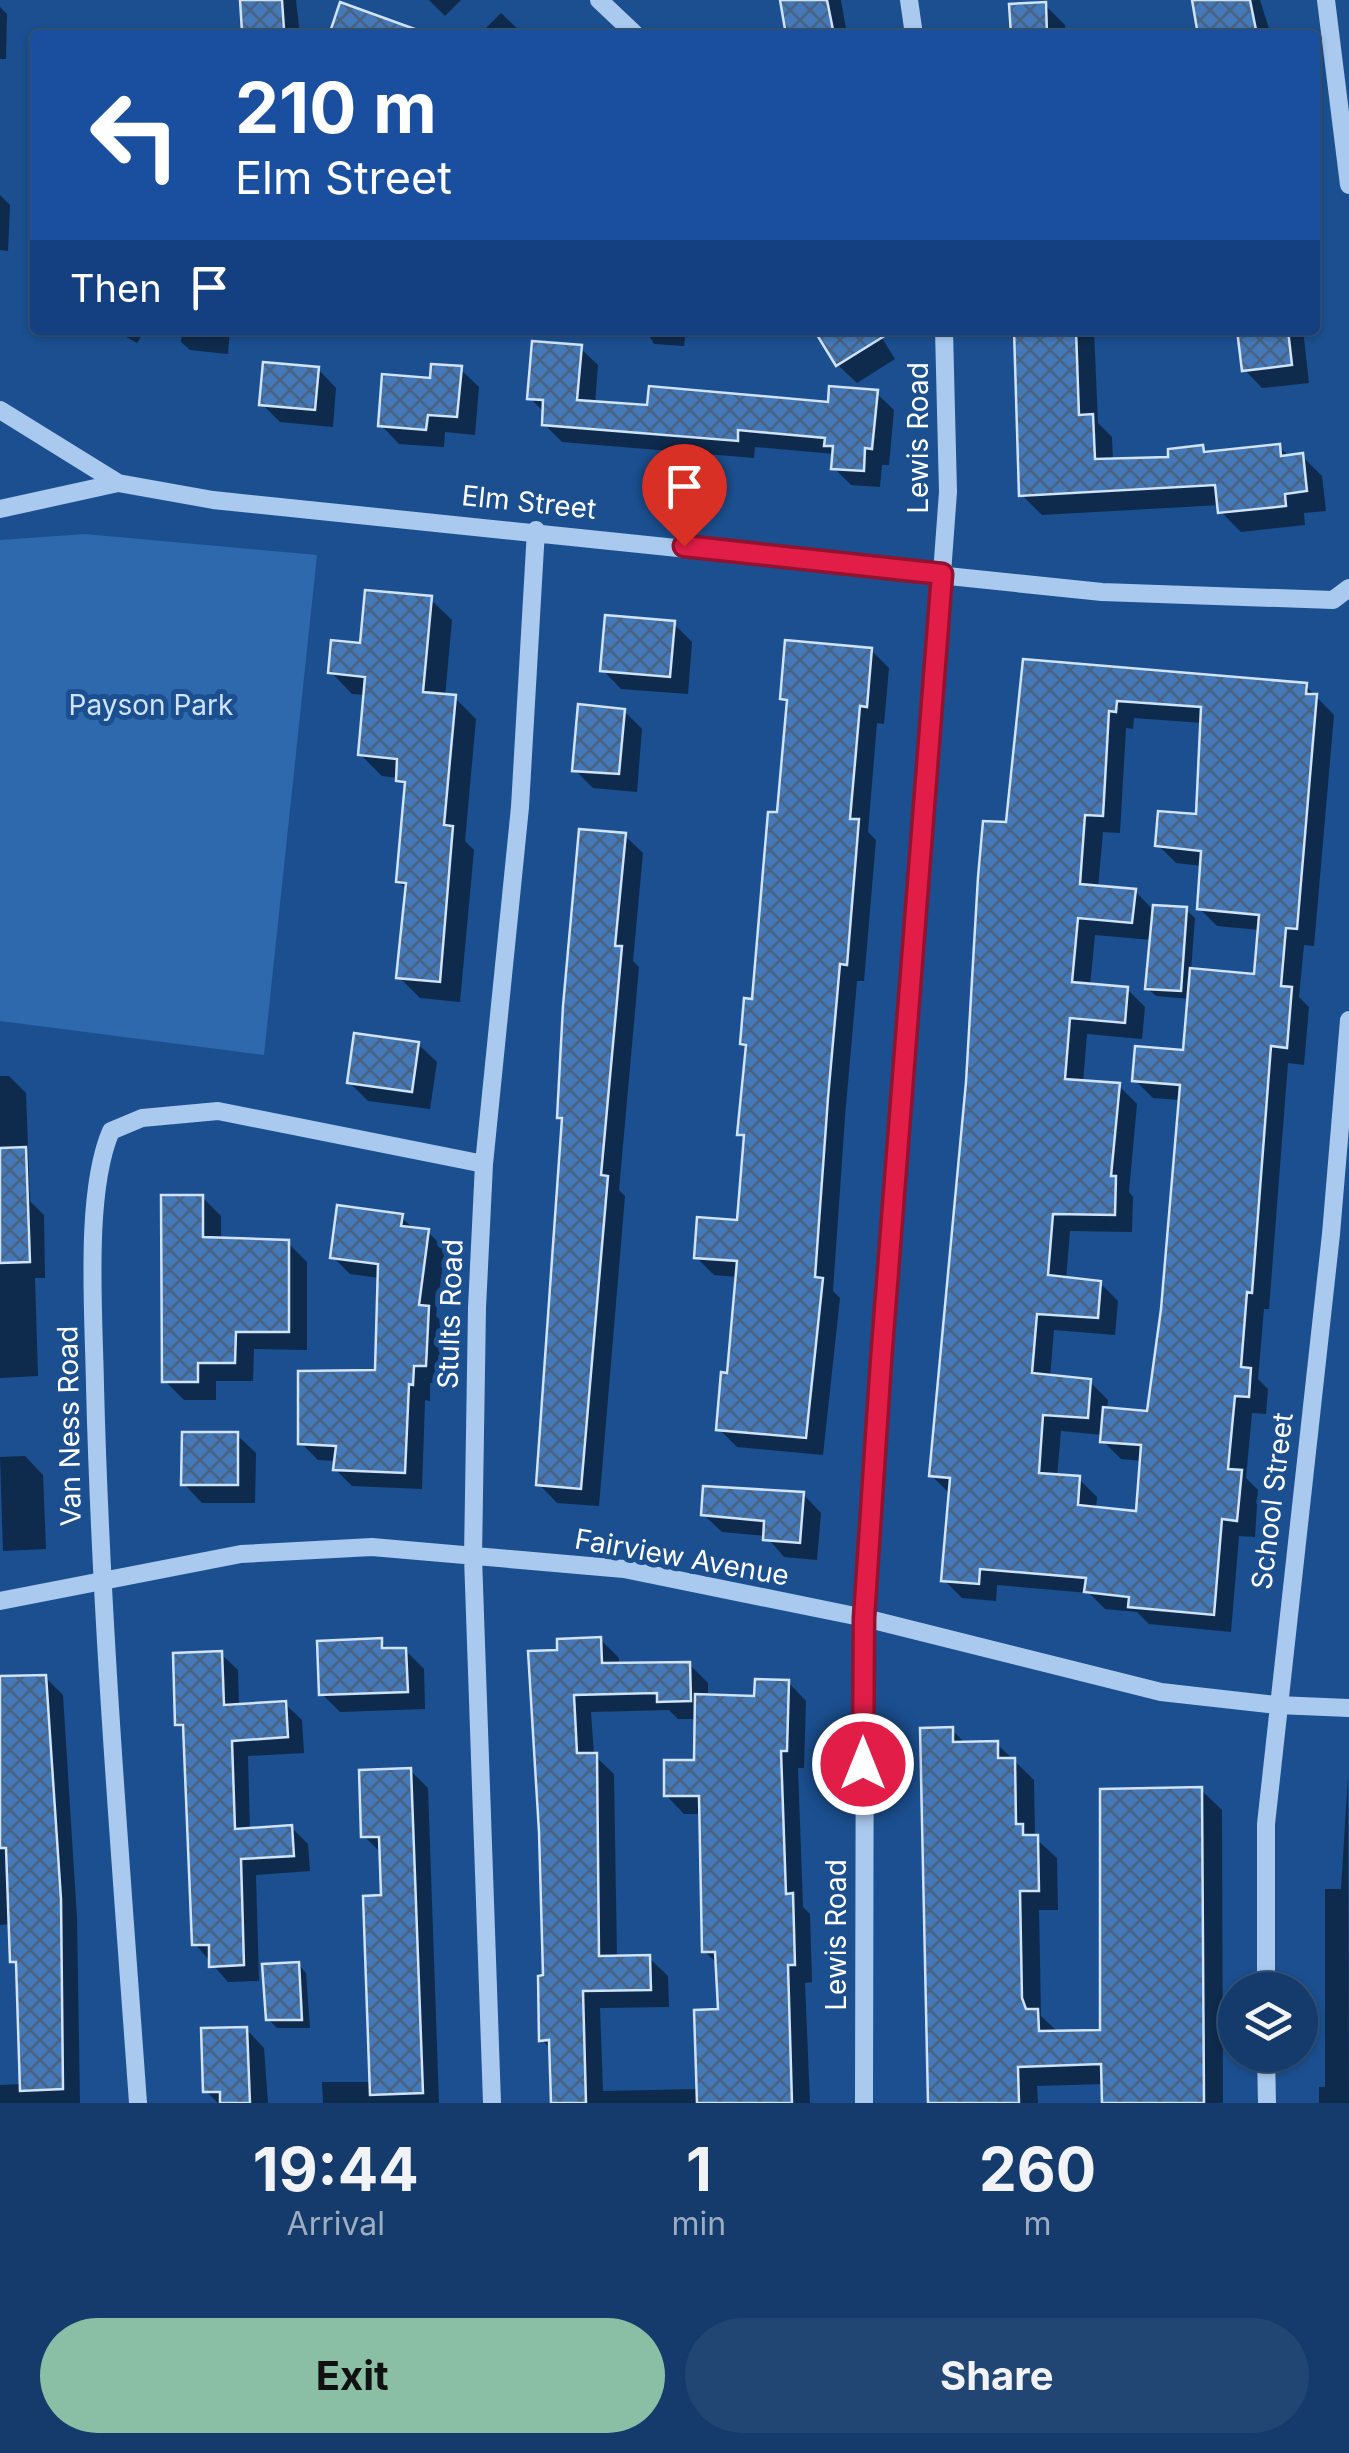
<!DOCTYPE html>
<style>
body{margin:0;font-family:Inter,sans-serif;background:#214673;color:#f1f3f6;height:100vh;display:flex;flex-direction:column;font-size:38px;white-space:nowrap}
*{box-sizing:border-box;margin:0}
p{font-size:32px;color:#9dadc1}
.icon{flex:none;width:55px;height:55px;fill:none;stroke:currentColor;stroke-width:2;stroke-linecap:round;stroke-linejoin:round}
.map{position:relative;height:2103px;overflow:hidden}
.sheet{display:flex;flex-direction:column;background:#143b6b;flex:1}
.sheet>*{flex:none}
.guide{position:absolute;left:30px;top:30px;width:1290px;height:305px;border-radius:10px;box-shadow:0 2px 8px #0004,0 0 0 2px #33557e;background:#1a4fa0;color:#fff;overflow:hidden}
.fabs{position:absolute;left:1218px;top:1972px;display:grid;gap:20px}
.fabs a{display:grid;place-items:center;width:100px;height:100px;border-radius:50%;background:#143b6b;box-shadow:0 2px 8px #0004,0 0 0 2px #33557e;font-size:50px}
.pin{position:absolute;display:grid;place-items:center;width:85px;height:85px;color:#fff;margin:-102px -42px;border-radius:50% 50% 50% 0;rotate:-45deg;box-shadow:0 0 10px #0007}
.pin .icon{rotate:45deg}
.me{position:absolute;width:110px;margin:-55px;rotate:0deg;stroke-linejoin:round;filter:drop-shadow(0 0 8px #0008)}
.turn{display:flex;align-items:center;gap:35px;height:210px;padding:0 40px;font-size:45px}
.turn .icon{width:130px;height:130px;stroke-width:2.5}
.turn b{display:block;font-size:70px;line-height:85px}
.then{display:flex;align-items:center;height:95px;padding:0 40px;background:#0003;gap:20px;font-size:38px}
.eta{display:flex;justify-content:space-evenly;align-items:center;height:170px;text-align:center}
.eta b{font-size:60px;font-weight:700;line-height:70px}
.action{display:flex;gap:20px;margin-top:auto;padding:20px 40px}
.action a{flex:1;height:115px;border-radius:60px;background:#8abfa5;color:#111;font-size:40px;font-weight:700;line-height:115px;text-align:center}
.action a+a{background:#214673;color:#f1f3f6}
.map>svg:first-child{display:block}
.green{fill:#2e69ad}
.shadow{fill:#0007;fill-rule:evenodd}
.building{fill:url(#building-cross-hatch);stroke:#cfe3fa;stroke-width:2.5;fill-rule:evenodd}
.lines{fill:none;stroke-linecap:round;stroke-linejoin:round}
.minor{stroke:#a9c9ee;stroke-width:18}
.route-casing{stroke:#92132f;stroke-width:25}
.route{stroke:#e11d48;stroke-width:18}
.labels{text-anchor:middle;stroke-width:10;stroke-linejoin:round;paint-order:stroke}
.street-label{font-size:28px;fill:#fff;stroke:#1b4f8f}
.park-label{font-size:28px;fill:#cfe3fa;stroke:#1b4f8f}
</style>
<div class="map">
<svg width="1349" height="2103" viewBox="0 0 1349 2103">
<defs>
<pattern id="building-cross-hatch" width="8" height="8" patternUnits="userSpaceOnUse" patternTransform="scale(2.5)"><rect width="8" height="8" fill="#4478b7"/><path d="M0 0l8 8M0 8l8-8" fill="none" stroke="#486282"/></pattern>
</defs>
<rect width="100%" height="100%" fill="#1b4f8f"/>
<path class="green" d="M85,534L317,555L264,1055L0,1021V540Z"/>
<path class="shadow" d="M242,0H296L300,35H249Z
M429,0H461L445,16Z
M781,0H841L847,35H789Z
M1194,0H1260L1271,35H1201Z
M1045,5L1065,25V35H1013Z
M0,7L7,14L6,59H0Z
M501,13L524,35H479Z
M0,195L10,205L8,251L0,250Z
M114,330H145L137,343Z
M182,330H230L228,354L190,350L181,342Z
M646,330H686L684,346L654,344Z
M817,330H877L895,359L857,383L838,365Z
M1016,330H1094L1098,423L1112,437L1113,461L1171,459L1202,447L1209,454L1279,447L1290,457L1302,456L1322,476L1326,511L1304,513L1305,525L1241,532L1221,512L1220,505L1042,515L1022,495Z
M1239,330H1303L1309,383L1262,388L1244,369Z
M580,348L598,365L595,404L649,408L830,404L876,393L894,410L889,465H882L880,487L851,485L834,468L835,454L755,447L754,458L562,442L544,424L545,413L530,398Z
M318,369L336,388L333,427L280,422L262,404Z
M460,369L479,387L475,435L445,432L444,447L399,444L381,425L432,380Z
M430,599L452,620L445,697L455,698L476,719L465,841L474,850L460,1002L420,998L399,977L407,890L398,881L407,788L398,778L382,776L360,754L366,695L352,694L331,672Z
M674,624L692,642L688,694L621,689L603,670Z
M871,650L889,668L884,724L877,723L868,832L876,840L864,981H857L845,1117L833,1291L840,1298L823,1455L737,1447L719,1429L730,1375L738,1277L714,1275L696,1257L739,1223L746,1140L740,1134L748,1049L742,1043L754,1001L780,815L789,705L782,698Z
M1026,661L1306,686L1334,715L1314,946L1304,945L1299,997L1309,1007L1304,1065L1288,1063L1269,1309H1264L1258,1379L1268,1389L1266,1414L1252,1413L1246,1478L1258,1490L1255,1537L1239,1536L1231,1632L1149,1624L1137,1612L1105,1609L1089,1593L997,1585L996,1601L962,1598L944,1580L951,1495L932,1476ZM1134,718L1203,723L1198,817L1158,845L1176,863L1203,866L1199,908L1217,926L1260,930L1256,976L1191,970L1195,918L1186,910L1154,911L1135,891L1098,888L1103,832L1120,833L1126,728L1133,729ZM1095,935L1152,940L1147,988L1156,996L1190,999L1185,1053L1135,1080L1153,1098L1181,1100L1150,1413L1107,1410L1108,1400L1090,1382L1050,1378L1054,1330L1115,1335L1118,1301L1100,1283L1066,1280L1070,1231L1132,1232L1133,1197L1129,1192L1137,1104L1119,1086L1083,1083L1087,1034L1142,1039L1145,1007L1127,989L1090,986ZM1061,1431L1103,1435V1441L1121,1459L1143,1461L1138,1514L1096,1509L1097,1497L1079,1479L1057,1477Z
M624,711L642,729L637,792L593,788L575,770Z
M624,835L643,853L633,961L639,967L619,1190L625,1196L599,1506L557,1503L539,1484L564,1121L559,1117Z
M418,1044L437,1062L430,1109L368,1101L349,1082Z
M0,1076H9L26,1093L30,1201L44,1215L45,1278H35L38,1376L0,1378Z
M202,1197L221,1216V1240L288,1243L307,1262V1350L254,1349L253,1381H216V1400H184L165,1381Z
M401,1217L415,1230L428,1232L445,1249L436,1316L445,1325L442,1382L430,1383V1401L425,1400L422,1489L352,1486L335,1469L336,1461L318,1460L301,1443L377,1372L380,1278L350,1274L333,1257Z
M237,1435L256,1453L255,1503H202L184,1484Z
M25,1456L43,1475L46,1549L3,1551L0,1457Z
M803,1494L821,1513L817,1560L784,1557L766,1536L722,1532L703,1514Z
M600,1639L619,1658V1665L689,1664L708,1683V1697L757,1698L788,1682L806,1701L804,1768H798L803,1907L810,1914L812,1982L805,1983L810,2103H554L551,2049L542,2040L560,1652ZM669,1710L678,1719H697L696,1762L666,1795L684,1814H702L704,1951L719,1965L721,2012L699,2089L603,2091L600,2008L669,2007L668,1976L649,1958H617L614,1774L594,1755L591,1712Z
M380,1641L390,1651L405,1650L424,1669L425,1709L340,1712L322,1694Z
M221,1654L238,1670L239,1707L285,1704L302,1720L304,1753L248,1756L250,1831L292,1828L308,1844L310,1871L256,1875L259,1981L228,1982L195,1944L186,1732L178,1724Z
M45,1677L63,1695L77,1918L80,2103H0V2085L22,2084L19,1967L12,1961L11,1924L0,1925V1679Z
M952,1730L966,1744H997L1034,1780L1035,1838L1057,1858L1058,1910H1039L1041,2016L1059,2033L1103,2032L1201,1790L1222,1810L1223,2103H1104V2084L1037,2086L1038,2103H929Z
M410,1770L428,1788L439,2103H323L322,2082H372L382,1854L364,1836Z
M1348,1777L1349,2103H1319V2087H1325V1889H1341Z
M298,1964L306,1973L310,2028H277L268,2019Z
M246,2029L264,2048L268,2103H218L206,2091Z"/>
<path class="building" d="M240,0H282L284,29L242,32Z
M780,0H827L834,35H786Z
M1192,0H1250L1257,35H1198Z
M340,2L420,31V35H329Z
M1046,2L1047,35H1011L1009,4Z
M814,330H894L836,366Z
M1014,330H1076L1079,415L1093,414L1095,459L1168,457V449L1203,445L1204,452L1280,444L1281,456L1303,453L1307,491L1285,494L1286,506L1218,513L1215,485L1019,496Z
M1237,330H1288L1292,365L1242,371Z
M532,341L582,345L577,400L647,405L649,386L828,402L829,386L878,390L872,449L865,448L864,471L831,469L833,446H824L825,438L738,430V441L542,425L543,400L527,399Z
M263,362L319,367L315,410L259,405Z
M431,364L462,366L457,417L428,415L426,430L378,426L382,374L430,378Z
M365,590L432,596L423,692L456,695L444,825L453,826L440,982L396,978L406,883L396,882L405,782L396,781L397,759L358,755L365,677L328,673L331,640L360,643Z
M605,615L675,621L670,677L600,671Z
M785,640L872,648L867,707L860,706L850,819H859L847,965L840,964L828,1098L815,1277L823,1278L806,1438L716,1430L721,1372L727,1373L737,1261L694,1258L697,1217L737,1220L744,1135H737L746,1045L740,1044L744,998L752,999L768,812H777L787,700L780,699Z
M1023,659L1307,683L1306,694H1317L1297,929L1286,928L1281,986L1292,987L1287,1048L1271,1046L1252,1293L1247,1292L1241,1367L1251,1368L1249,1397L1235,1396L1228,1469L1242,1470L1237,1521L1222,1519L1214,1615L1128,1607L1129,1597L1084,1592L1086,1578L980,1569L979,1584L941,1581L950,1478L929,1476L966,1082L978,877L983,821L1006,822ZM1117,701L1201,707L1196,814L1158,811L1155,846L1201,851L1197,909L1259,915L1254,974L1190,968L1183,1050L1135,1046L1132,1081L1180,1085L1161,1309L1147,1411L1103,1407L1100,1442L1141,1445L1136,1511L1078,1505L1080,1476L1039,1473L1043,1415L1088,1418L1091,1379L1032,1373L1037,1314L1098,1318L1101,1281L1048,1275L1053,1214L1115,1215L1116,1176H1111L1120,1083L1065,1079L1070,1018L1125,1023L1128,987L1072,982L1078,918L1132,923L1136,889L1080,884L1085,815L1103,816L1109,711L1116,712Z
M578,704L625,709L619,774L572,771Z
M579,829L626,833L615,946H622L601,1175L608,1176L581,1489L536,1485L562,1118H557L563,1006Z
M1153,905L1187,907L1181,991L1145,989Z
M354,1033L419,1042L412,1092L347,1083Z
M26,1147L30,1262L0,1263V1148Z
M161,1195H203V1237L289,1240V1332H236L235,1363H198V1382H162Z
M337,1205L403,1214L401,1226L429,1229L419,1305L429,1306L426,1366H414L413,1385L409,1384L405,1473L333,1470L336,1446L298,1444V1371L375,1370L378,1264L330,1258Z
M182,1432H238V1485H181Z
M703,1486L804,1492L800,1543L763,1540L764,1521L701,1515Z
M601,1637L602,1663L690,1662L691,1701L657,1702V1693L574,1695L577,1753H597L599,1956L650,1955L651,1990L583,1991L586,2103H551L549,2040L539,2041L538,1976L543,1975L539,1832L528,1651L557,1650V1639Z
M382,1638V1648H406L408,1692L319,1695L317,1641Z
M222,1651L224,1705L286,1701L288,1737L232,1741L235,1829L292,1825L294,1856L241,1859L244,1965L209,1967V1945H192L183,1725H175L173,1653Z
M46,1675L61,1899L63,2089L20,2091L16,1962H10L6,1848H0V1676Z
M755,1679L789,1680L787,1751H781L786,1894L793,1893L795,1965H788L792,2103H697L694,2010L718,2009L715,1952H702L699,1796H664V1760H694L695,1694L754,1696Z
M953,1727V1742L998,1741V1758H1015L1016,1824H1023V1835H1038L1039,1891H1020L1022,1998L1026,2009H1038L1039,2031L1100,2030V1789L1202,1787L1204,2103H1102L1101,2064L1018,2067L1019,2103H928L920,1728Z
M411,1768L423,2093L370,2095L363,1896L381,1895L379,1837H361L359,1770Z
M299,1962L302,2020H266L262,1964Z
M247,2027L250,2103H220V2092H203L201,2028Z"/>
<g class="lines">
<path class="minor" d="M599,0L636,35
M909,0L914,35
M1326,0L1349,185
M0,410L118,483L213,500L1102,592L1333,600L1349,588
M0,509L118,483
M0,1601L241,1554L372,1547L624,1569L865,1618L1161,1692L1277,1705L1349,1708
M1266,1990V1824L1331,1234L1349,1020
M1266,2055L1267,2103
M138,2103C121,1864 101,1625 95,1386C94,1316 84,1193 111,1131L142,1118L218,1111L484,1164
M492,2103L473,1557L477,1308L484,1164L520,807L536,530
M864,2103L865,1618L948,492L944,330"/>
</g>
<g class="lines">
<defs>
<path id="route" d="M684,546L942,574L881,1361L864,1618L863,1764"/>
</defs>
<use href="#route" class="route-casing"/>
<use href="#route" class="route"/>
</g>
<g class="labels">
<g class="street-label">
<text transform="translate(918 438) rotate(-90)" y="10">Lewis Road</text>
<text transform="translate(529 502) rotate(6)" y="10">Elm Street</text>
<text transform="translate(450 1314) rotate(-88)" y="10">Stults Road</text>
<text transform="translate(69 1426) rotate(-91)" y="10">Van Ness Road</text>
<text transform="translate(1272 1501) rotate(-83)" y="10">School Street</text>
<text transform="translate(682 1557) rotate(10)" y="10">Fairview Avenue</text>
<text transform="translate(836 1935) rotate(-90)" y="10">Lewis Road</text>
</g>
<g class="park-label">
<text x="151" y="715">Payson Park</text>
</g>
</g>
</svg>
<div class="fabs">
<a><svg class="icon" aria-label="layers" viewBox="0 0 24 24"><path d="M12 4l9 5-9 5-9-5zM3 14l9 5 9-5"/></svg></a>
</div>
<div class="pin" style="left:684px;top:546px;background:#d93025"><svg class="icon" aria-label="arrive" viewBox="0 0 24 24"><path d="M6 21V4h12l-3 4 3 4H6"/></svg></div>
<svg class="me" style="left:863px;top:1764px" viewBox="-20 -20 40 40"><circle r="17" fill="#e11d48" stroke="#fff" stroke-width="3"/><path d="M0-11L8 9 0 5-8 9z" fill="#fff"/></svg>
<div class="guide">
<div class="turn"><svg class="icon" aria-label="left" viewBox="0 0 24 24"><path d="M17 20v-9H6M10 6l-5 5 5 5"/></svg><div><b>210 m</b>Elm Street</div></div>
<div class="then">Then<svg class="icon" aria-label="arrive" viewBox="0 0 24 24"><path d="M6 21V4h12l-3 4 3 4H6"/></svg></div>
</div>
</div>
<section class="sheet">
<div class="eta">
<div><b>19:44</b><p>Arrival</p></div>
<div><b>1</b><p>min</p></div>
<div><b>260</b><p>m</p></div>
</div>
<div class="action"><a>Exit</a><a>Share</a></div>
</section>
